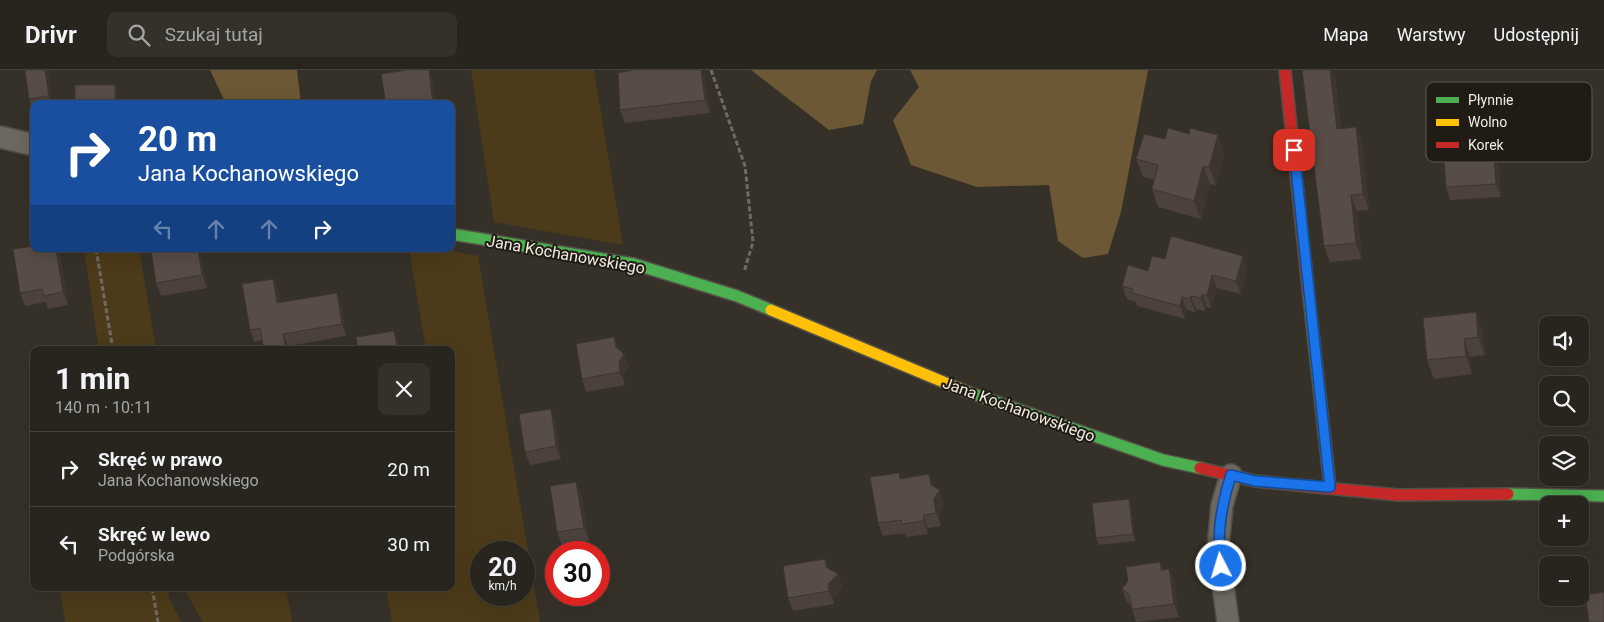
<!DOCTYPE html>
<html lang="pl">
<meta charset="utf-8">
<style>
body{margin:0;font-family:Roboto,sans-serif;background:#34312b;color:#f1f3f6;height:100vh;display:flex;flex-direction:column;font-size:19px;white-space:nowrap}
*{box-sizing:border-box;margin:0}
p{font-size:16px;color:#a5a5a4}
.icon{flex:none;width:28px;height:28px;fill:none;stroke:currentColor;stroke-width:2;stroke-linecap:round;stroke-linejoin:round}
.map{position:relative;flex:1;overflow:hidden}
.side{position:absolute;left:30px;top:276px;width:425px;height:245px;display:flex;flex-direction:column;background:#28251e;border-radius:10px;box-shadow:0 5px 20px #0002,0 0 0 1px #44423c}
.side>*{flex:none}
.top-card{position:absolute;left:30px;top:30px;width:425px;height:152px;border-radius:10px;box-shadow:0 5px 20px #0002,0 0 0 1px #44423c;background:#1a4fa0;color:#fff;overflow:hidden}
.fabs{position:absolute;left:1539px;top:246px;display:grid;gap:10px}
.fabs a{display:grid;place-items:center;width:50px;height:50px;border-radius:10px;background:#28251e;box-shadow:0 5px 20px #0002,0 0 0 1px #44423c;font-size:25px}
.speed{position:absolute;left:470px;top:471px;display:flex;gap:10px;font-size:25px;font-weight:700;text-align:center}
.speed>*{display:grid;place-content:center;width:65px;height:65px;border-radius:50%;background:#28251e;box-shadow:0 5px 20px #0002,0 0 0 1px #44423c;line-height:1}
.speed small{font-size:12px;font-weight:400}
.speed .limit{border:8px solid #d22;background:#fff;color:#111}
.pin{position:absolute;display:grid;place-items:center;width:42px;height:42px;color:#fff;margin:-21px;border-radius:10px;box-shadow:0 2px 8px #0006}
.me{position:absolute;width:55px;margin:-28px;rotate:355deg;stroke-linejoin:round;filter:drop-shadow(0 0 4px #0008)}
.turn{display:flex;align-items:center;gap:18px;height:105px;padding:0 25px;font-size:22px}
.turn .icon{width:65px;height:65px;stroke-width:2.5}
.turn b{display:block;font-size:35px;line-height:42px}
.lanes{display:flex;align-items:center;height:48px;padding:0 25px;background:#0003;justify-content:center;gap:25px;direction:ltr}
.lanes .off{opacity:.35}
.round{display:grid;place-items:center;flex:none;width:52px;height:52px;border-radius:10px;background:#34312b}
.summary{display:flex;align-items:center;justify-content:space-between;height:85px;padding:0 25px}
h1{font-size:30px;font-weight:700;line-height:38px}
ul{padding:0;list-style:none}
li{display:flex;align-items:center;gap:15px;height:75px;padding:0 25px;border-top:1px solid #44423c}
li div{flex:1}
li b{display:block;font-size:19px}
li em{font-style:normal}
header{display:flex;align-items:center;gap:30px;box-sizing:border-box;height:70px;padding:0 25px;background:#28251e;border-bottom:1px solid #44423c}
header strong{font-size:24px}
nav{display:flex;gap:28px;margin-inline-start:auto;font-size:18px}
.search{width:350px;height:45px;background:#34312b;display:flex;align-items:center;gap:12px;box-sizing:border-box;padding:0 18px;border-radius:10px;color:#a5a5a4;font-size:19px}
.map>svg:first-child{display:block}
.green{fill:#4c3b1a;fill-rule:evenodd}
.forest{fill:#6c5834}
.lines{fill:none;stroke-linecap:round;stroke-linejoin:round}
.street-casing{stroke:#534f47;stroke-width:24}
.fast-casing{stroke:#534f47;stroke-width:14}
.slow-casing{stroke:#534f47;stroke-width:14}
.jam-casing{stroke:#534f47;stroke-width:14}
.path{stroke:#6e6b64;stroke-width:3;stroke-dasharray:5 2.5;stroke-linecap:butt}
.street{stroke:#6c675f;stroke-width:21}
.fast{stroke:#4caf50;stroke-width:11}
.slow{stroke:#ffc107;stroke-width:11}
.jam{stroke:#c62828;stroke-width:11}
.wall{fill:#4c413c}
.shaded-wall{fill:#3e3531}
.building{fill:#584c46;stroke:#3e3531}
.route-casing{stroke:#114b97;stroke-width:12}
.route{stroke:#1a73e8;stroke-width:9}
.labels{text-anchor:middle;stroke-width:4;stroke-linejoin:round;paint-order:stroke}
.street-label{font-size:16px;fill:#f1ebe1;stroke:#201b14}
.key{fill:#201b14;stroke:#5f5952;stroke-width:1}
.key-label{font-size:14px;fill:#f1ebe1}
</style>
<header>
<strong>Drivr</strong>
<div class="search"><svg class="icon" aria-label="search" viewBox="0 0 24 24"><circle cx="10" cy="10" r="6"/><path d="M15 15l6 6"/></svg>Szukaj tutaj</div>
<nav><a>Mapa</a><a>Warstwy</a><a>Udostępnij</a></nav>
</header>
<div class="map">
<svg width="1604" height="552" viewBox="0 0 1604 552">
<rect width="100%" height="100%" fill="#363128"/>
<path class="green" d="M471,0H594L623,175L494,152Z
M84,179H139L156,280H99Z
M409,179H442L478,186L540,552H392L386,518H451V280H426ZM524,482V525H481V482Z
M60,518H168L169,528L181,552H65Z
M184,518H286L292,552H203Z"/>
<path class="forest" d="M210,0H297L301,34H226Z
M751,0H877L871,11L863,54L829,60Z
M910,0H1148L1121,142L1108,184L1083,188L1058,171L1049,115L977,117L911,95L893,50L919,17Z"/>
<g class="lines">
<defs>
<path id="street" d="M0,67L34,75
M1228,552L1218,478L1222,435L1231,405"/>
<path id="fast" d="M451,164L634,194L737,226L771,240
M1309,227L1330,417
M965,321L1163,390L1200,398
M1508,424L1604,426"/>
<path id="slow" d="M771,240L965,321"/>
<path id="jam" d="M1285,0L1309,227
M1200,398L1255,411L1398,425L1508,424"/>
</defs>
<use href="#street" class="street-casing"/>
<use href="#fast" class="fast-casing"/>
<use href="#slow" class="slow-casing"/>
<use href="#jam" class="jam-casing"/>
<path class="path" d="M711,0L745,96L753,172L744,202
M96,179L113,280
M152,518L158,552"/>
<use href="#street" class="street"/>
<use href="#fast" class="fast"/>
<use href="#slow" class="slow"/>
<use href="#jam" class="jam"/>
</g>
<path class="wall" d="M25,0H48L53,34H34L33,42L29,29Z
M1335,6L1341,59L1356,57L1362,73L1369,140L1357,141L1362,189L1330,192L1324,176Z
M705,8L710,43L625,53L620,40Z
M1224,83L1216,115L1210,114L1201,149L1158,137L1152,119L1154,110L1143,107L1136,89Z
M1494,86L1499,99L1501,127L1450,130L1446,117Z
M34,179H57L60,185L68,235L48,239L46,232L25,236L20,223Z
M151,179H200L207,218L161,226L156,213Z
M1165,189L1247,199L1241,224L1217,218L1211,238L1207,237L1205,241L1196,239L1195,242L1187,240L1185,249L1137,236L1136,232L1127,229L1122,216L1148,201Z
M273,209L278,221L280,233L341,234L346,266L288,276V280H264L262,270L254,272L250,260Z
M1476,242L1482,260L1485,285L1470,287L1472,304L1434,309L1427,290Z
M614,267L619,280L629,296L623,304L625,315L586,322L582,309Z
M555,352L561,389L530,395L525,382Z
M899,403L901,409L934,417L944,433L939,442L941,456L928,458V464L906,467L905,463L883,466L878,453Z
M581,425L589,471L562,475L557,462Z
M1131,436L1135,471L1099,475L1096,468Z
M825,489L828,498L843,517L833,527L834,534L793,541L788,528Z
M1160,492L1163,500L1169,499L1174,512L1179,547L1136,552L1131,535L1127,532L1122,519Z"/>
<path class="shaded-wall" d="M45,0H48L53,34H52L49,26Z
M429,0L433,10L436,34H433Z
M701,0H702L705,8L710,43L705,30Z
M1330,0H1332L1335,6L1342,75L1337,59Z
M115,15L120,28V34H115Z
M1356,57L1362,73L1369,140L1363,124Z
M1218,65L1224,83L1216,115L1209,97Z
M1494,86L1499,99L1501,127L1496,114Z
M1203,96L1210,114L1201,149L1194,131Z
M1351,125L1357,141L1362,189L1356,173Z
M56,179H57L60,185L68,235L63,222Z
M198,179H200L207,218L202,205Z
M1243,186L1247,199L1241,224L1236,211Z
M1212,205L1217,218L1211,238L1207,225Z
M273,209L278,221L282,245L277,233Z
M337,223L341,234L346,266L342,254Z
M1202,224L1207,237L1205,241L1201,228Z
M1191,226L1196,239L1195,242L1190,229Z
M1182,227L1187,240L1185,249L1180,236Z
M1476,242L1482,260L1485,285L1478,267Z
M394,261L399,274L400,280L397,276Z
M283,264L288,276V280H286Z
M614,267L619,280L624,284L629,296L623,304L625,315L620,302Z
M1464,269L1470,287L1472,304L1466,286Z
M551,339L555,352L561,389L556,376Z
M929,404L934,417L940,420L944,433L939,442L941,456L936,443Z
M576,412L581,425L589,471L584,458Z
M1129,429L1131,436L1135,471L1133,464Z
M923,445L928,458V464L924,451Z
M1169,499L1174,512L1179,547L1174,534Z
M838,504L843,517L833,527L834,534L829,521L828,514Z"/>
<path class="building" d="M25,0H45L49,26L29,29Z
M406,0H429L433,34H386L381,4Z
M633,0H701L705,30L620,40L618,3Z
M1302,0H1330L1337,59L1356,57L1363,124L1351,125L1356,173L1324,176Z
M75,15H115V34H75Z
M1168,58L1189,64L1190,58L1218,65L1209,97L1203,96L1194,131L1152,119L1158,95L1136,89L1144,64L1165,69Z
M1494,86L1496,114L1446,117L1444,89Z
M1171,166L1243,186L1236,211L1212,205L1207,225L1202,224L1201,228L1191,226L1190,229L1182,227L1180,236L1132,223L1133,219L1122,216L1128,195L1148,201L1152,186L1165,189Z
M34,176V179H56L63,222L44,226L42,219L20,223L13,179Z
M151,179H198L202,205L156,213Z
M273,209L277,233L337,223L342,254L283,264L286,280H264L260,258L250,260L242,214Z
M1476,242L1478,267L1464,269L1466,286L1427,290L1423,248Z
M394,261L397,276L403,280H358L356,267Z
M614,267L616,277L624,284L619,292L620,302L582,309L576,274Z
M551,339L556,376L525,382L519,344Z
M899,403L900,409L929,404L931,415L940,420L934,429L936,443L923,445L924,451L902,454L901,450L878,453L870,407Z
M576,412L584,458L557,462L550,416Z
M1129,429L1133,464L1096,468L1092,433Z
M825,489L826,497L838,504L828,514L829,521L788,528L783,496Z
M1160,492L1161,500L1169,499L1174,534L1132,539L1129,524L1122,519L1128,511L1126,497Z
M1604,522V552H1589L1585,525Z"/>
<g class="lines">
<defs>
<path id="route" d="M1221,496C1216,465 1221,436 1231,405L1255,411L1330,417L1294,80"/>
</defs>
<use href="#route" class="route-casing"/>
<use href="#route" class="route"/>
</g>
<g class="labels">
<g class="street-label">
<text transform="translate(566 184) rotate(10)" y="6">Jana Kochanowskiego</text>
<text transform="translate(1019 339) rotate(20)" y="6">Jana Kochanowskiego</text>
</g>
</g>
<rect x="1426" y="12" width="166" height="80" rx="8" class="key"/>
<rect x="1436" y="27" width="23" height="6" fill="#4caf50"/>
<rect x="1436" y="49" width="23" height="7" fill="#ffc107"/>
<rect x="1436" y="72" width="23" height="6" fill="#c62828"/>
<g class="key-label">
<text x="1468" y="35">Płynnie</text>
<text x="1468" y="57">Wolno</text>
<text x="1468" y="80">Korek</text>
</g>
</svg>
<div class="fabs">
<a><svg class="icon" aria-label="sound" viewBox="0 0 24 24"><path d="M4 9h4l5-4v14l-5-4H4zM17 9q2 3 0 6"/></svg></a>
<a><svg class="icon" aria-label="search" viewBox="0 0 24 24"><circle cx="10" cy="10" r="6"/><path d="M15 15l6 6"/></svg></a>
<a><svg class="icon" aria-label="layers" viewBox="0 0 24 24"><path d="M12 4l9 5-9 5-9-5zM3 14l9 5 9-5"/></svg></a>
<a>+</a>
<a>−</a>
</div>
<div class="speed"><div>20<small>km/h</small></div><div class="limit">30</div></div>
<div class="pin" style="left:1294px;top:80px;background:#d93025"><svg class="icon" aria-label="arrive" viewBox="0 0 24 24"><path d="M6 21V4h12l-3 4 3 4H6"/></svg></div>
<svg class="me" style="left:1221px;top:496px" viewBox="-20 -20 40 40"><circle r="17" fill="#1a73e8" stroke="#fff" stroke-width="3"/><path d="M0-11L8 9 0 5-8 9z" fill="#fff"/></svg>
<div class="top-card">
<div class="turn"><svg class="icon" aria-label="right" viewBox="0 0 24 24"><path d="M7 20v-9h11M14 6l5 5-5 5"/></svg><div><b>20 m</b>Jana Kochanowskiego</div></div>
<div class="lanes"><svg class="icon off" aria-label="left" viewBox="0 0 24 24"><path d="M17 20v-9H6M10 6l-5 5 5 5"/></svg><svg class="icon off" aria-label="ahead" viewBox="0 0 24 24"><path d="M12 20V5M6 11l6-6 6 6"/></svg><svg class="icon off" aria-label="ahead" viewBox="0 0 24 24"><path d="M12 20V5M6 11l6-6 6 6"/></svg><svg class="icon" aria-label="right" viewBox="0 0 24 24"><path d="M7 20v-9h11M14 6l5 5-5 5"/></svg></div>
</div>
<section class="side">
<div class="summary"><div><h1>1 min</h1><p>140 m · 10:11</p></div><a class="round"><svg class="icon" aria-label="close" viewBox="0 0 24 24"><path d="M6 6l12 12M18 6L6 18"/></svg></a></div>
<ul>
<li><svg class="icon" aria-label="right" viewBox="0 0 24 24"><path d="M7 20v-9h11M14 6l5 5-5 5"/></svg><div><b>Skręć w prawo</b><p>Jana Kochanowskiego</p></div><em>20 m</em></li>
<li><svg class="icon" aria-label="left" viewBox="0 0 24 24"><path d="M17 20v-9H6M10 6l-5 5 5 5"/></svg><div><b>Skręć w lewo</b><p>Podgórska</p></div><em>30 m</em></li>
</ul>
</section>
</div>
